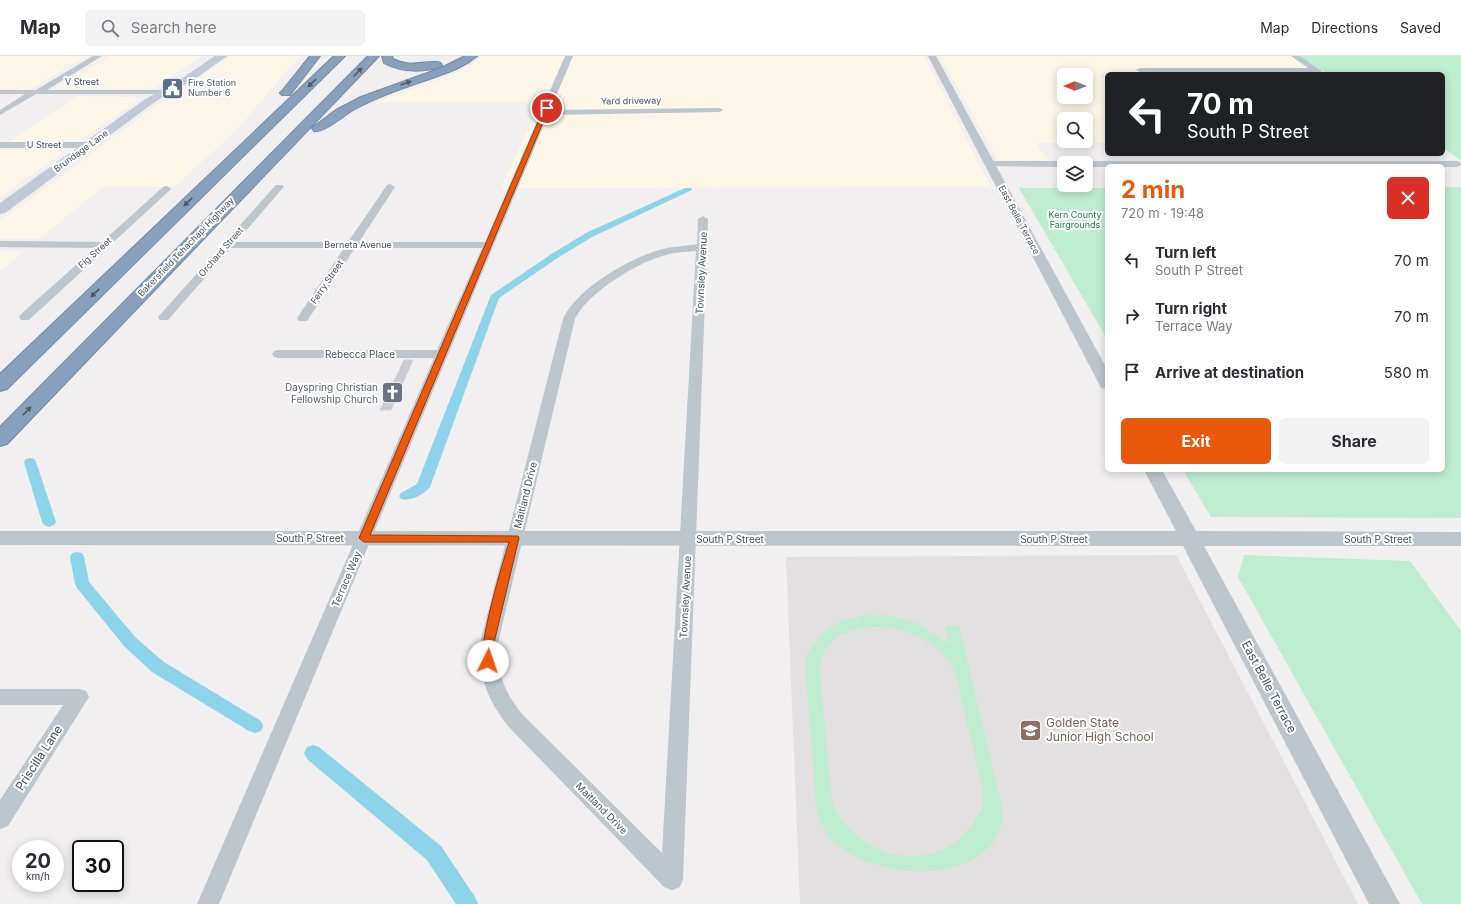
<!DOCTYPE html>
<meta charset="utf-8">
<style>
body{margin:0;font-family:Inter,sans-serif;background:#f2f2f3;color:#2b2b33;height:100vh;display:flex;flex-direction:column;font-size:15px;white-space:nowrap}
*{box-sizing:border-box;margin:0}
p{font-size:13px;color:#7c7c81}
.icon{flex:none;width:22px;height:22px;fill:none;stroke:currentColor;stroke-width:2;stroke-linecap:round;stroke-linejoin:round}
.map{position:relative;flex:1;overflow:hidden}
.details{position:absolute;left:1105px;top:108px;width:340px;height:308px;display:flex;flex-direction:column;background:#fff;border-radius:6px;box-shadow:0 2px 10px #0003}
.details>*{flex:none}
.guide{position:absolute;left:1105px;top:16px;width:340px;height:84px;border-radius:6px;box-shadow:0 2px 10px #0003;background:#202124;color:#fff;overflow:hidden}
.needle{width:26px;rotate:270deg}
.fabs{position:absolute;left:1057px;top:12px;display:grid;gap:8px}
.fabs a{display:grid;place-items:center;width:36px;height:36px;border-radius:6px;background:#fff;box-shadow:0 2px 10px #0003;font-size:20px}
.speed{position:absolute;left:12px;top:784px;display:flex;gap:8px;font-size:20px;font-weight:700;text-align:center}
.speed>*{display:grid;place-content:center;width:52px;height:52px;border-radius:50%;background:#fff;box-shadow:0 2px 10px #0003;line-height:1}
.speed small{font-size:10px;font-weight:400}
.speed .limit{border:2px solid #111;border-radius:6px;background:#fff;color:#111}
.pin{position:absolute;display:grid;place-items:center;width:34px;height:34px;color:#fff;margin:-17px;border:2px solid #fff;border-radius:50%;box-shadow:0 1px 4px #0007}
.me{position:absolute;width:44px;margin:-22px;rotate:4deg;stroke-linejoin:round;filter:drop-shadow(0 0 3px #0008)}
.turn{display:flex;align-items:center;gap:14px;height:84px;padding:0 16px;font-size:18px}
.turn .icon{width:52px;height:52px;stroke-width:2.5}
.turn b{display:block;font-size:28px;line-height:34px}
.round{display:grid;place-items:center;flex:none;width:42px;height:42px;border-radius:6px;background:#f2f2f3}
.overview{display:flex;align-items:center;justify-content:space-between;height:68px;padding:0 16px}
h1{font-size:24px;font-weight:700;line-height:30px;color:#ea580c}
.cta{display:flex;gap:8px;margin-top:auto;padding:8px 16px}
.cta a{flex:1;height:46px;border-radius:6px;background:#ea580c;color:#fff;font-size:16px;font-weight:700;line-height:46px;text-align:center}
.cta a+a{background:#f2f2f3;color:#2b2b33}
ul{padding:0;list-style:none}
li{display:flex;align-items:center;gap:12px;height:56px;padding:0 16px}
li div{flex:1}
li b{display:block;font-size:15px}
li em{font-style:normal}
header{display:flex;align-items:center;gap:24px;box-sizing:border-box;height:56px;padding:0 20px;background:#fff;border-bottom:1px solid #e1e1e2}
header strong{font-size:19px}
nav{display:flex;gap:22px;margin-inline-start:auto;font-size:14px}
.search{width:280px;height:36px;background:#f2f2f3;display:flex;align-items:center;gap:10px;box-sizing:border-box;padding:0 14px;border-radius:6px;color:#7c7c81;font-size:15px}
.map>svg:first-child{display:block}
.commercial{fill:#fbf6e8;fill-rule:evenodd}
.education{fill:#e2e0e0}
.green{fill:#beedd2;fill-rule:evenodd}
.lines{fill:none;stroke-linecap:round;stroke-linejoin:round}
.canal{fill:#8dd3e9;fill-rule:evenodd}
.building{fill:#c9cbd1;stroke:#d3d5da}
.motorway-casing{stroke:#738ba8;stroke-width:2}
.minor{fill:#bdc6cd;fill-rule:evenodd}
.tertiary{fill:#bdc6cd;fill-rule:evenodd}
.secondary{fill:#c0c9d5;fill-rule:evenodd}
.motorway{fill:#88a0bc;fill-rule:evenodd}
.oneway{fill:#4e5965}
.route{fill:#ea580c;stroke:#983908}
.labels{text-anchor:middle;stroke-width:4;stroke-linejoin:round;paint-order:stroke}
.far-street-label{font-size:9px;fill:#47515b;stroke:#fff}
.far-service-label{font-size:9px;fill:#4e5e75;stroke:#fff;text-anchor:start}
.far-park-label{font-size:9px;fill:#1a7b4d;stroke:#fff}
.street-label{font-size:10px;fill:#47515b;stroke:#fff}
.worship-label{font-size:10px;fill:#5b616d;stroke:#fff;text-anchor:end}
.near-street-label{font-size:12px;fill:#47515b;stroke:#fff}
.near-education-label{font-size:12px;fill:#785e54;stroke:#fff;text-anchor:start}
</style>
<header>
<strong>Map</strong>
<div class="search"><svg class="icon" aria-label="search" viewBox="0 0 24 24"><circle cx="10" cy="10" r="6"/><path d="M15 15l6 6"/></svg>Search here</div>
<nav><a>Map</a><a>Directions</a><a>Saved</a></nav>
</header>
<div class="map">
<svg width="1461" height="848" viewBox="0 0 1461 848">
<rect width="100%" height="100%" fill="#f1efef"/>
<path class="commercial" d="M0,0H87L30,33H0Z
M110,0H202L153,33H55Z
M230,0H300L237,73L175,131H103L39,183H0V165L165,43L208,16Z
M481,0H924L991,131L501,132L540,46H375L452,19L470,10Z
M940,0H1292L1317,17H1099L1107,27V87H1036L1050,106H1005L998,104ZM1064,19H1086V41H1064ZM1064,63H1086V85H1064Z
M79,40L143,41L80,85L8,86Z
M0,94H66L0,142Z
M0,195H25L0,215Z"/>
<path class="education" d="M1176,499L1358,848H800L786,501Z"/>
<path class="green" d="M1300,0H1461V104L1443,92V18H1328Z
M1443,131H1461V462L1211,461L1183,414H1443Z
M1019,132H1107V283Z
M1244,499L1410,505L1461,575V848H1422L1238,521Z
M868,559L891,560L919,568L949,588L945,570H959L1002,751C1002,760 1003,769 998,778C971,833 862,822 828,779C822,770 819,762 816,751L805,604C819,574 836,564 868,559ZM870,571C903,569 940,585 955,616L983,735C983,740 984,746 982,751C981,755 977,760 975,764C960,790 932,803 902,800C874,797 842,773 832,746L819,609C829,581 841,575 870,571Z"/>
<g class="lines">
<path class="canal" d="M685,132H691L692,134L592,181L559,201L499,242L430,431C425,438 410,446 401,443L399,440L401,437L417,428L491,239L553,197L586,177Z
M30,402L34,403L36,406L56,466L54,469L49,471L44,469L42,466L24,406L26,403Z
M77,496L82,497L84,501L89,526L136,582L164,606L261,665L263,670L261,675L255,677L249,675L152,616L124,590L77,532L75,528L70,501L72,497Z
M313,689L319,691L441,790L475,841L478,848H456L427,804L307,703L304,697L307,691Z"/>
</g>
<path class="building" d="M404,304H413L391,354H380Z"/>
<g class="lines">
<defs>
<path id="motorway" d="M310,0H320L290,39H282L280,37L282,35Z
M334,0H345L7,333L0,335V318Z
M368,0H379L7,388L0,390V371Z
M382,0H392L393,3C411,12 420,5 437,6C441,6 440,7 442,9L441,11C422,16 402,17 384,7Z
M465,0H477L469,6L456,13C422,27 385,36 353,54C343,60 324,77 314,75L312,72L336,54L361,41L441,12Z"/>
</defs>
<use href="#motorway" class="motorway-casing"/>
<path class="minor" d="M93,0H102L47,34H163L167,36L163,38H36L0,59V54L25,38H0V34H36Z
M565,0H573L550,54L719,52L723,54L719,56L548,59L219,848H197L434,302H278L274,301L272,298L274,295L278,294H437L482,192H355L307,265H299L297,262L344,192H231L168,264H160L158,261L276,129H282L284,131L282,133L236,186H348L387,129L390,128L395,131L359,186H485Z
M1291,0H1300L1322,15L1318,17L1140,16L1136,14L1140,12H1308Z
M0,86H88L92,89L88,92H0Z
M990,105H1064L1068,107H1064V111L987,110L985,108Z
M1086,105H1457L1460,106L1461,109L1457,111H1086V107H1082Z
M166,130L169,131L171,133L169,135L29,264H21L19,261L21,258L95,192L0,191V185L102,186L163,131Z
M703,160L708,163L707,191L683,823L680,831L672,834L664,831L508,670C487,643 479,621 480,587L563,263C577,232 631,201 663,193C674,190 686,190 697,188L698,163ZM696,195L662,797L522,658C503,634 497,617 498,587L575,263C586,238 639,205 666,199C675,196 686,196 696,195Z
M0,633H79L86,635L89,641L8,770L0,773V744L63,649H0Z"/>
<path class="tertiary" d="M928,0H936L1107,313V333L1101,332L1099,328Z
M1144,414H1162L1196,475L1461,476V490H1204L1400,848H1369L1183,490L0,489V475H1176Z"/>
<path class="secondary" d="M215,0H227L192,25L167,38L152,48L5,157L0,158V147L144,44L184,21Z"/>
<use href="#motorway" class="motorway"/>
</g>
<defs><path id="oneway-solid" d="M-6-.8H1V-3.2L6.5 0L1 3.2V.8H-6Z"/></defs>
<g class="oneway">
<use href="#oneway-solid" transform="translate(358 16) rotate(-45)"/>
<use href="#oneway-solid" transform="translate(312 27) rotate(136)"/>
<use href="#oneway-solid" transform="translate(406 27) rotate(-19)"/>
<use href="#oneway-solid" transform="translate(188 146) rotate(136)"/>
<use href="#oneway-solid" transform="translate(95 237) rotate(136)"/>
<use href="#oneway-solid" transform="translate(27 355) rotate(-46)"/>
</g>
<path class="route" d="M547,50L549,52L370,479L518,480L519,482L494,587L493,605L492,608L488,609L484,608C476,594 503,506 509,486H364L359,482L544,52Z"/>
<defs>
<symbol id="civic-square" viewBox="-11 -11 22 22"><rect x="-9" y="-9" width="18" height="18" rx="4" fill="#5c6f8a" stroke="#fff"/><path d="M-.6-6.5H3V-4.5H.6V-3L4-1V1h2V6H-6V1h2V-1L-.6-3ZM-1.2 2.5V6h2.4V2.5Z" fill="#fff"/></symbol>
<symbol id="church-square" viewBox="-11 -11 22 22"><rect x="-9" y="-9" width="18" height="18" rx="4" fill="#6b7280" stroke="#fff"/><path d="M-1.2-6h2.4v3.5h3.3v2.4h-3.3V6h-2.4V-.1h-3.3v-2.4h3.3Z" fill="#fff"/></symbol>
<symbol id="school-square" viewBox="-11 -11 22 22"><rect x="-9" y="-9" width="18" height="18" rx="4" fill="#8d6e63" stroke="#fff"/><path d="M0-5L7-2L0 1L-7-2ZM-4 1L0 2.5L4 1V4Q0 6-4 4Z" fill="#fff"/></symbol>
</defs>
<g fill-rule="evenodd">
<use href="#civic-square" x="160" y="20" width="25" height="25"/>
<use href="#church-square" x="380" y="324" width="25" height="25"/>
<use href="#school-square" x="1018" y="662" width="25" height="25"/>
</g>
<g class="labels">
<g class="far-street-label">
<text x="82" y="29">V Street</text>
<text transform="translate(631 45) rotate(-1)" y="3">Yard driveway</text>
<text x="44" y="92">U Street</text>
<text transform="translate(81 95) rotate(-36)" y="3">Brundage Lane</text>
<text transform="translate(1019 164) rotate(62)" y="3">East Belle Terrace</text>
<text x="358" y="192">Berneta Avenue</text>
<text transform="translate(186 191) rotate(-46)" y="3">Bakersfield Tehachapi Highway</text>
<text transform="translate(221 196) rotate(-49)" y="3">Orchard Street</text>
<text transform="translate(95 197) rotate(-42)" y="3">Fig Street</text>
<text transform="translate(327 226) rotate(-56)" y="3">Ferry Street</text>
</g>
<g class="far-service-label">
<text x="188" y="30">Fire Station<tspan x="188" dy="10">Number 6</tspan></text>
</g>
<g class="far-park-label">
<text x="1075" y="162">Kern County<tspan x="1075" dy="10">Fairgrounds</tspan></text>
</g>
<g class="street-label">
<text transform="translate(701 217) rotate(-87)" y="4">Townsley Avenue</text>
<text x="360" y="302">Rebecca Place</text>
<text transform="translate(525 439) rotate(-76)" y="4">Maitland Drive</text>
<text x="310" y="486">South P Street</text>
<text x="730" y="487">South P Street</text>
<text x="1054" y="487">South P Street</text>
<text x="1378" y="487">South P Street</text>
<text transform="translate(346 523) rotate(-67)" y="4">Terrace Way</text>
<text transform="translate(685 541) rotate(-87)" y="4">Townsley Avenue</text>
<text transform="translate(602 752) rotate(45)" y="4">Maitland Drive</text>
</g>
<g class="worship-label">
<text x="378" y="335">Dayspring Christian<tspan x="378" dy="12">Fellowship Church</tspan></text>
</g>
<g class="near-street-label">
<text transform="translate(1269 631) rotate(62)" y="4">East Belle Terrace</text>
<text transform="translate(39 702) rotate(-57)" y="4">Priscilla Lane</text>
</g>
<g class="near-education-label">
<text x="1046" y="671">Golden State<tspan x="1046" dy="14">Junior High School</tspan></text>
</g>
</g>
</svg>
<div class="fabs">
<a><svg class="needle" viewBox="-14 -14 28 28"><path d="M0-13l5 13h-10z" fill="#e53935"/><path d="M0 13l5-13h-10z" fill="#7c7c81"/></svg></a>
<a><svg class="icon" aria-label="search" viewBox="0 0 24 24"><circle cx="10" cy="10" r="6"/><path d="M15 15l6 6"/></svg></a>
<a><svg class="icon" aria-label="layers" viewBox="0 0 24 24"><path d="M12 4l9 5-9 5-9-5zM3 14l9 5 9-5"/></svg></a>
</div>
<div class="speed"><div>20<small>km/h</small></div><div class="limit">30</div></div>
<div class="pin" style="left:547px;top:52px;background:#d93025"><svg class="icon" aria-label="arrive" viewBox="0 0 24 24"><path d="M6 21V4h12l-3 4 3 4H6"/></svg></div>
<svg class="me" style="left:488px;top:605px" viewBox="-20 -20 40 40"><circle r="19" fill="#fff"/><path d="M0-13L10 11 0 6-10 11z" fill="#ea580c"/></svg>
<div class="guide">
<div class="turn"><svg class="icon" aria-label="left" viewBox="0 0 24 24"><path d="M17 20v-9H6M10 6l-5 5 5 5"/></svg><div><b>70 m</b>South P Street</div></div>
</div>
<section class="details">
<div class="overview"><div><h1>2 min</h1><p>720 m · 19:48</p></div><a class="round" style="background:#d93025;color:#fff"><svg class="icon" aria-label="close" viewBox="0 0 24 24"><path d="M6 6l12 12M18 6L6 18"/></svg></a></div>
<ul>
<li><svg class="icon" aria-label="left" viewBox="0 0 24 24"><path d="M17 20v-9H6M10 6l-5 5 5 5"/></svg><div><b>Turn left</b><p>South P Street</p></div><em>70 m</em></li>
<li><svg class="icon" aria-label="right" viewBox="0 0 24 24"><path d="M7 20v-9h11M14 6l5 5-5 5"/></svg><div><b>Turn right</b><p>Terrace Way</p></div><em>70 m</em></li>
<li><svg class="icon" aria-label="arrive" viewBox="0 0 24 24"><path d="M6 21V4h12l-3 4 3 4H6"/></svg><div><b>Arrive at destination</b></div><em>580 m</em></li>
</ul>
<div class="cta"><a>Exit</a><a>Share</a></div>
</section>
</div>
